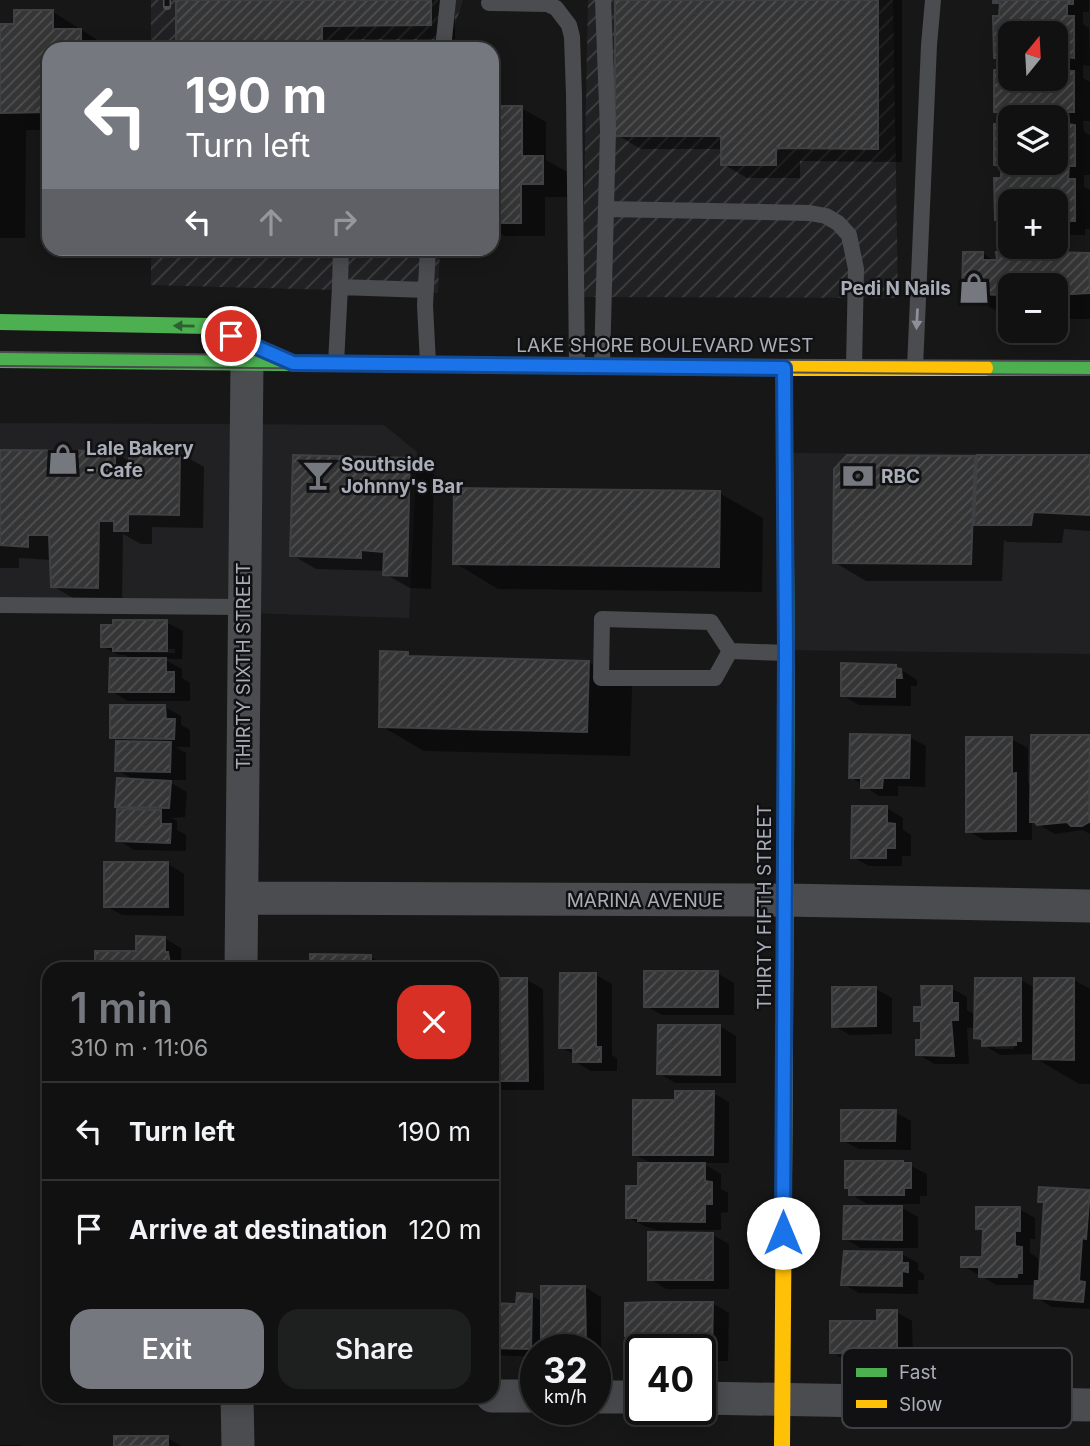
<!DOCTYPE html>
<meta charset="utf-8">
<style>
body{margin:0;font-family:Inter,sans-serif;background:#1e1f1f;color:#f1f3f6;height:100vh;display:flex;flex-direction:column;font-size:26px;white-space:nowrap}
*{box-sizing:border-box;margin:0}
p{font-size:23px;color:#9c9d9f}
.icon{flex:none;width:38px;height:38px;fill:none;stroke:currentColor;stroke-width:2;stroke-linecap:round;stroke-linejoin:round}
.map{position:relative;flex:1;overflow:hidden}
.details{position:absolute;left:42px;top:962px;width:457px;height:441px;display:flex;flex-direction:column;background:#111;border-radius:21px;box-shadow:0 4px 18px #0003,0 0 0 2px #303131}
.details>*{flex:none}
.guide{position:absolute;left:42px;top:42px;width:457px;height:214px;border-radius:21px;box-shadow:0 4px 18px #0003,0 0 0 2px #303131;background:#76787f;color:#fff;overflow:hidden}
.needle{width:46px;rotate:18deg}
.tools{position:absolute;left:998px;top:21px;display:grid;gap:14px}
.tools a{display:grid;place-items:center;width:70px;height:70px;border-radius:14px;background:#111;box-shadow:0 4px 18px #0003,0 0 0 2px #303131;font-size:35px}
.speed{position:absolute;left:520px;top:1334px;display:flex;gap:14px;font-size:35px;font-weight:700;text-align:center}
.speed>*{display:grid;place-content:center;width:91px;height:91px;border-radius:50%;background:#111;box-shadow:0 4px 18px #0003,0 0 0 2px #303131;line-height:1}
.speed small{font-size:18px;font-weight:400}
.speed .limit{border:4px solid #111;border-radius:10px;background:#fff;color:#111}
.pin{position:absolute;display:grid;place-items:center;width:60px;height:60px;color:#fff;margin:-30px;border:4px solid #fff;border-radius:50%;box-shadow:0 2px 7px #0007}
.me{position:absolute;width:77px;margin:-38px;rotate:0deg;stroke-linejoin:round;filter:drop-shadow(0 0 5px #0008)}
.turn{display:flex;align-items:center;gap:24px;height:147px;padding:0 28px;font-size:32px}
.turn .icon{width:91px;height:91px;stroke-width:2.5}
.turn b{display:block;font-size:49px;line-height:60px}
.lanes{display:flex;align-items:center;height:66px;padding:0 28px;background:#0003;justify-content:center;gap:35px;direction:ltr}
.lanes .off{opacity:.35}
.round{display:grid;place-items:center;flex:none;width:74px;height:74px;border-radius:21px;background:#1e1f1f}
.headline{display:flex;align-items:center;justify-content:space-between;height:119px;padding:0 28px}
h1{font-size:42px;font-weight:600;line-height:52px;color:#76787f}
.primary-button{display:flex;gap:14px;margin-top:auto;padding:14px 28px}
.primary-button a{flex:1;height:80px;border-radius:21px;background:#76787f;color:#fff;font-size:28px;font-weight:600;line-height:80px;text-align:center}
.primary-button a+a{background:#1e1f1f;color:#f1f3f6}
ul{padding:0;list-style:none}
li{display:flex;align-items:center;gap:21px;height:98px;padding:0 28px;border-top:2px solid #303131}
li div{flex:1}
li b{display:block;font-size:26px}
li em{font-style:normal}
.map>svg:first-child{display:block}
.built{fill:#212123}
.industrial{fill:url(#industrial-furrows)}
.shadow{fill:#0007;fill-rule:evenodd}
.building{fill:url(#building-hatch);stroke:#3f4043;stroke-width:2;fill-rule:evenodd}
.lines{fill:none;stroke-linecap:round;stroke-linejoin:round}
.lane{stroke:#4b4c4f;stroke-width:16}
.street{stroke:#4b4c4f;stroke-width:33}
.fast{stroke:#4caf50;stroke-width:16}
.slow{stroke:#ffc107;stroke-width:16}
.tram{stroke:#4c4d4e;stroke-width:2}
.rail-casing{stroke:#4c4d4e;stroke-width:8}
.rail{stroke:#111113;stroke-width:5;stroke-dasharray:16;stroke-linecap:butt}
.oneway{fill:#8d9098}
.oneway2{fill:#2e6032}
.route-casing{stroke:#114b97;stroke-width:18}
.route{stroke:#1a73e8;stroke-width:12}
.labels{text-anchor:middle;stroke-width:5;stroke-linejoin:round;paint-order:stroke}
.poi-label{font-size:19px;font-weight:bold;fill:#a9adb7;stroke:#111113;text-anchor:start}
.street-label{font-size:19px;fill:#a9adb7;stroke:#111113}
.key{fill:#111113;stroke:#3f4044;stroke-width:2}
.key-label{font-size:19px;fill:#a9adb7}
</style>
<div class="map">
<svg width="1090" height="1446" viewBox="0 0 1090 1446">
<defs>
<pattern id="industrial-furrows" width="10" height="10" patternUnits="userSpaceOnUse" patternTransform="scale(1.75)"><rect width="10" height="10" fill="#212123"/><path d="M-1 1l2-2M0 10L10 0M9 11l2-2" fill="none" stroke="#3e3f41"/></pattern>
<pattern id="building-hatch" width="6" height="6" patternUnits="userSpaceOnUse" patternTransform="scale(1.75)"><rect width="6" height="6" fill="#353536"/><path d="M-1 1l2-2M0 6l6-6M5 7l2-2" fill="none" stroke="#4f5051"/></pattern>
</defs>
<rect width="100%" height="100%" fill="#171717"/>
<path class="built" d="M0,423L384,425L417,452L409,618L214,612L0,611Z
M787,453L1090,454V654L783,650Z"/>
<path class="industrial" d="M151,0H463L447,49H151Z
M588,0H893L898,298L582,297Z
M151,249H440L438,293L151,285Z"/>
<path class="shadow" d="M178,0H455V39H346V49H178Z
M617,0H902V162L800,161V178H747L723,164V149H641L617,135Z
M995,0H1089V12H1083V24L1089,28L1090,66L1083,65V78L1090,82V121H1083L1084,132L1090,135V175H1084V187L1090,190V229H1085V235H1055V201H1010V230L996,219L1002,168L996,164L1002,126V114L995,111L1002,72V60L995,57L1001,6ZM1010,33H1055V79H1010ZM1010,117H1055V163H1010Z
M16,12H53L112,49H49V130H26L25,238H0V26H15Z
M492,108H521L546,122V160L567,172V197H545V236H505L492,229Z
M983,254L999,263L1035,255L1047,262L1090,256V319H1055V285H1010V318L964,293Z
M0,451L115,453L131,462L180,453L204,467L203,528L152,527V544H141L123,534L122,601L77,600L52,586L51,560L19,558V568H0Z
M974,457L979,460L1090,457V531L1064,529L1062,543L1007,542L1004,540L1002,581H866L834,562Z
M409,460L434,474L431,589L410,588L385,574V571L316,569L292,555Z
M719,493L763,518L762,592L498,589L455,563Z
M166,622L183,631L182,659H164L182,669V678L190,683V701H128L111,691L133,660L125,655H119L102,646ZM116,649H175V653L119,652Z
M408,654L415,658L588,662L632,687L630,756L424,751L381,726Z
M895,666L917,680V686H911V706L859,705L842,695Z
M165,707L181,716V725L190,730V747H176L186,753V780H166L187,792L185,817L172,818L177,821V830L186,835V851L134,850L118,840L123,810L117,806L135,781L117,770L118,741L112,737Z
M1089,736L1090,834L1082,830L1055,834L1032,821V840H984L968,831L1011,739L1028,748V782L1032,785Z
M909,737L926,746L925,787L898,786V796H879L851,777Z
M887,808L903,818V830L911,835V856H902V866H869L853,857Z
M168,864L184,874V916L122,915L106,906Z
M164,938L181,948V962L184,963L185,970H97Z
M371,957L387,967V970H312Z
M717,973L734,983V1015H662L646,1006Z
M596,975L612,984V1055L617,1058V1071H591L574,1061L575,1055L561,1047Z
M492,980H527L543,989L544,1090H499L492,1086Z
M1021,980L1035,988L1074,980L1090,989V1084H1079L1035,1058V1054L1000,1055L984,1045V1042L976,1037V1028H967L969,1064H934L918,1054L922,1042V1024L916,1020L923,1009L951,988L967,997V1010L976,1015ZM992,1045L1014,1046V1049H996Z
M876,989L892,998V1034L850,1035L834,1026Z
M720,1026L736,1036V1083H675L659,1073Z
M713,1093L729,1102V1163H702L721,1174V1189L728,1193V1212L721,1213V1230H656L644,1226L627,1217L640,1188L653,1164L634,1154L677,1101Z
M895,1112L911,1121V1150L859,1149L842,1140Z
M903,1162L927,1174V1196H920V1204H867L851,1194V1190L846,1187Z
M1041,1189L1090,1192V1309L1052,1307L1036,1297L1037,1281H1033V1285H997L963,1266L984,1259V1232L978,1228L1019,1209L1035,1218V1239H1030V1253L1038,1258V1277L1041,1278L1046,1204L1040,1201Z
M902,1208L918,1217V1248H861L844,1238Z
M713,1235L729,1244V1289H666L650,1279Z
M902,1254L918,1263V1270L924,1274V1280H918V1294L859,1293L843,1284Z
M585,1287L601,1297V1353H595V1349H551L547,1347V1349H536V1357L492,1355V1305L518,1306L532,1296L543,1302Z
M712,1303L729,1313L728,1361H700V1349H654V1344H643L626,1335Z
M896,1312L912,1321L913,1362H848L832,1352Z
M167,1438L182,1446H116Z
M0,1445H20L23,1446H0Z"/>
<path class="building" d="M176,0H431V25L322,26V49H176Z
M615,0H878V149L776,148V165H721V136H615Z
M993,0H1073V4H1067V16H1074V58L1067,57V71H1074V112H1068V124L1075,125V166H1069L1068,179H1075V221H1069V227H1055V201H1010V227H1001V220H995L994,178H1001V166L994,165V124H1000V112H994V70H1000V58H994L993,16H999L1000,3H993ZM1010,33H1055V79H1010ZM1010,117H1055V163H1010Z
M14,10H53V29H81V49H49L48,112L0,113V24H14Z
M492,106H522V156H543V184H521V223H492Z
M963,252H983V260H997L996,252L1036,253L1035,260H1049V252L1089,253L1090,293L1055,295V285H1010V295L962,294Z
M0,450L115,451V466H129V450L180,451L179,515L128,514V531H114V521H99L98,588L51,587L49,535H28V547L0,545Z
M293,455L410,458L407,576L383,575L384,552L361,550V558L290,556Z
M847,455L975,456L971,564L833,563L834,469Z
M977,455H1090V515L1033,512L1031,525H974Z
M454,488L720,491L719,567L453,564Z
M113,620H167V651H113V647H101V625H113Z
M380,651L408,652V656L589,661L587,732L379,727Z
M110,658H166V672H174V692H109Z
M841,663L896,665V668L901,669L902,678H895V697L841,696Z
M110,705H165L166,719H175L174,739L110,738Z
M850,734L910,735L909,778H883L882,788H861V778H849Z
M1031,735H1090L1089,822L1082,826H1071L1067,822L1037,825L1035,822H1030Z
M966,737H1012V774L1016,773V831L966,832Z
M116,741L171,742L170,772L115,771Z
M117,778L171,781L169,808L115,807Z
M852,806H887V823L895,824V848H886V858H851Z
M117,809L161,810V824H171L170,843L116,841Z
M104,862H168V907H104Z
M136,936L165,937V952H168L171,970H95V951H136Z
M310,954L371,955V970H310Z
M644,971H718V1007H644Z
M560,973H596V1047H601V1062H573V1048H559Z
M492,978H527L528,1081H492Z
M975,978H1021V1041H1016V1045L982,1046V1039L974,1038Z
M1034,978H1074V1060L1033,1059Z
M921,986H952V1003H958V1020H951L954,1056L916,1055V1040H921V1021H914V1007H922Z
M832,987H876V1026L832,1027Z
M658,1025H720V1075L657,1074Z
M675,1091H714L713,1155H633V1100H675Z
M841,1110H896L895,1141H841Z
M845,1161H903V1163H911V1188H904V1195H849V1188H845Z
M638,1163H705V1181L712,1182V1204H705V1222L638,1221V1218H626V1186H638Z
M1039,1187L1090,1190L1086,1239L1082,1238L1079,1281L1085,1282L1083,1302L1034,1298L1035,1281H1039L1044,1202H1038Z
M844,1206H902V1240L843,1239Z
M976,1207H1020V1231H1015V1246L1022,1247V1273H1017V1277H979V1267H961V1257H982L983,1229H976Z
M648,1232L713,1233V1280H648Z
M844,1251L902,1252V1263H908V1272L902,1271V1286L841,1285Z
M541,1286H585L586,1345H576V1349H555V1346H541Z
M517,1293L532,1294L531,1349L492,1348V1303L516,1304Z
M652,1302H713L712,1353H700V1349H652V1336H625V1303Z
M877,1310H897V1354L830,1353V1321H877Z
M114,1436H168V1446H114Z"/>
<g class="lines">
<path class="lane" d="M489,3L547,4L556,8L569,25L572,37L574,95L577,366
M443,49L448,0
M606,209L810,213L826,216L838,223L849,235L856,269L854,367
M341,248L340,287L426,290
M428,248L425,305L428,364
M336,363L340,287
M602,365L608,130L603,0
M915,368L929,45L933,0
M0,605L243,607
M730,651L715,678H601L602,619L711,622L730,651L787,653"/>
<path class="street" d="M242,898L785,900L1090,906
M241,970L247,362
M237,1396L238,1446
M492,1396H536
M595,1397H640
M700,1398L1090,1405"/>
<path class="fast" d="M0,322L208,326L275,355
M0,360L749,368
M784,368L787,653L785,1043
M985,368H1090"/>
<path class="slow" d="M749,368H985
M782,1446L785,1043"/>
<path class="tram" d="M0,352L575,359L1090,361
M0,366L1090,375"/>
<defs>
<path id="rail" d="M167,6V0"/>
</defs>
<use href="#rail" class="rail-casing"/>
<use href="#rail" class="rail"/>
</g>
<defs><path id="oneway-solid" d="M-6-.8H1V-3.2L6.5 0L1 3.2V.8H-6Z" transform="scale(1.75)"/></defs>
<use class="oneway" href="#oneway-solid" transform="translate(917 319) rotate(93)"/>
<use class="oneway2" href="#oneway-solid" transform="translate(184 326) rotate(-179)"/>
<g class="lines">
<defs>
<path id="route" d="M231,336L293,363L784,368L786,653L783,1233"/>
</defs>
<use href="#route" class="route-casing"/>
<use href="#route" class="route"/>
</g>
<defs>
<symbol id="shop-bare" viewBox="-9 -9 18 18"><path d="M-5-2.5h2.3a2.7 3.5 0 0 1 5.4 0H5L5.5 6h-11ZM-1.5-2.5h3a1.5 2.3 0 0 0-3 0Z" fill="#76787f" stroke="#111113" stroke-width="2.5" paint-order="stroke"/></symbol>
<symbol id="bar-bare" viewBox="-9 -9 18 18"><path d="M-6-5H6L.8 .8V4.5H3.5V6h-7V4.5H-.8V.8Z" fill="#76787f" stroke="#111113" stroke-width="2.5" paint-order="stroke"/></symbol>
<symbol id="bank-bare" viewBox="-9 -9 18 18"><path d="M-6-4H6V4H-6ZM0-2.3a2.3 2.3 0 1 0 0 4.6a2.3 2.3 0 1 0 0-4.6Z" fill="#76787f" stroke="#111113" stroke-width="2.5" paint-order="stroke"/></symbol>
</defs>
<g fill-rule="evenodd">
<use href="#shop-bare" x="952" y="266" width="44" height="44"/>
<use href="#shop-bare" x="41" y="437" width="44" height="44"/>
<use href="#bar-bare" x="296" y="453" width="44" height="44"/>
<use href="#bank-bare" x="836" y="454" width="44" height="44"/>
</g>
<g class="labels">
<g class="poi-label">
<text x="951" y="295" text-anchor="end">Pedi N Nails</text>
<text x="86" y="455">Lale Bakery<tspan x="86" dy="22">- Cafe</tspan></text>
<text x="341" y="471">Southside<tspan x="341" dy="22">Johnny's Bar</tspan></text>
<text x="881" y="483">RBC</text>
</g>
<g class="street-label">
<text x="665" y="352">LAKE SHORE BOULEVARD WEST</text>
<text transform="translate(243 666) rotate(-90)" y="7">THIRTY SIXTH STREET</text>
<text x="645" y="907">MARINA AVENUE</text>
<text transform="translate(764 907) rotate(-90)" y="7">THIRTY FIFTH STREET</text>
</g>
</g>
<rect x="842" y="1348" width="230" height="80" rx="10" class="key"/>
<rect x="856" y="1368" width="31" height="9" fill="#4caf50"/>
<rect x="856" y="1400" width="31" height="8" fill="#ffc107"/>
<g class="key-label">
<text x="899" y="1379">Fast</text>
<text x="899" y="1411">Slow</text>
</g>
</svg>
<div class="tools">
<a><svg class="needle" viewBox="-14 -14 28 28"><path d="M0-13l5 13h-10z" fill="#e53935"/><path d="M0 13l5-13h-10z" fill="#9c9d9f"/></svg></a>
<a><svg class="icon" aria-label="layers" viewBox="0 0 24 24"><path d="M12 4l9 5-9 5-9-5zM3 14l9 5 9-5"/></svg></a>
<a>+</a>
<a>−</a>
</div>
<div class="speed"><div>32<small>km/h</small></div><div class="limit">40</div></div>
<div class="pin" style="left:231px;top:336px;background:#d93025"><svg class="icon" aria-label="arrive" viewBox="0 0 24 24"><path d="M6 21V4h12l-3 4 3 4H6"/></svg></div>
<svg class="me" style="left:783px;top:1233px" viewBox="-20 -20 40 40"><circle r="19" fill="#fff"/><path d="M0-13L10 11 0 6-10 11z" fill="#1a73e8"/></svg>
<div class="guide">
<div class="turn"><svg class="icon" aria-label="left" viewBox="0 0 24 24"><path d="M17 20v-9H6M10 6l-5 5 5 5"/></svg><div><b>190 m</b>Turn left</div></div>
<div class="lanes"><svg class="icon" aria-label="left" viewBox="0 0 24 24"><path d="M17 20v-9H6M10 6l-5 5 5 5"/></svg><svg class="icon off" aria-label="ahead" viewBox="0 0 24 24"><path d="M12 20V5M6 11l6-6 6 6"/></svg><svg class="icon off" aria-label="right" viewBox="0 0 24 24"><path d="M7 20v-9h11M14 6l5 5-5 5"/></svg></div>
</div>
<section class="details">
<div class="headline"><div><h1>1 min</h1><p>310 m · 11:06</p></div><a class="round" style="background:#d93025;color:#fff"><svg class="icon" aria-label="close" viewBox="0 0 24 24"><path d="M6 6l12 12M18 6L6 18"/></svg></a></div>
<ul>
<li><svg class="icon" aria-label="left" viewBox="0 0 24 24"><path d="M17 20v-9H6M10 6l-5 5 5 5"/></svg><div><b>Turn left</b></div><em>190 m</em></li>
<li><svg class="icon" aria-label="arrive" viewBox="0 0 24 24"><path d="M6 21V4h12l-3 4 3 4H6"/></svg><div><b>Arrive at destination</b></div><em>120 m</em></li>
</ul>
<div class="primary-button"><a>Exit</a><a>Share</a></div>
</section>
</div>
